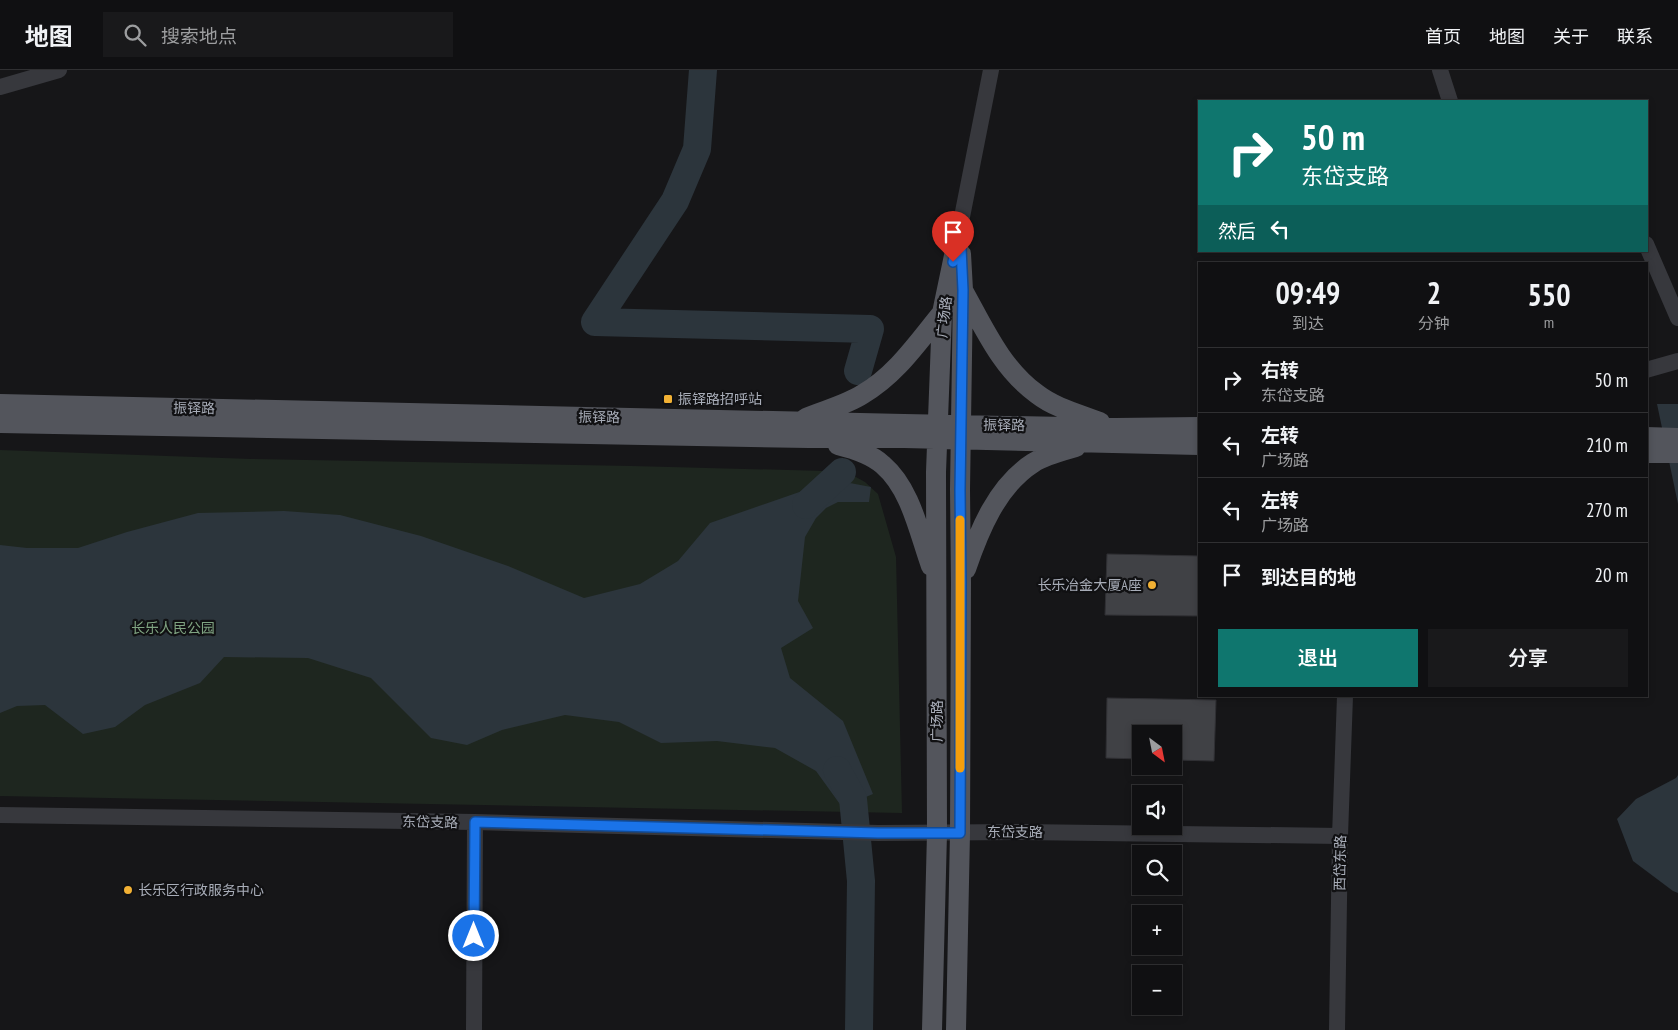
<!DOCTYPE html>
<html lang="zh">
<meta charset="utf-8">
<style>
body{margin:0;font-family:"PT Sans Narrow","Noto Sans SC",sans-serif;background:#19191b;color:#f1f3f6;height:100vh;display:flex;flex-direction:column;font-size:19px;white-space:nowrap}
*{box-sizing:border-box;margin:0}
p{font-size:16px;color:#9c9d9f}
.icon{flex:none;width:28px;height:28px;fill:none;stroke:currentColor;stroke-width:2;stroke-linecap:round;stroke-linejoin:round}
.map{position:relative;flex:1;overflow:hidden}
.sheet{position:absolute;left:1198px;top:192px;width:450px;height:435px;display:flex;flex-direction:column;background:#101012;border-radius:0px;box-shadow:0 2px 8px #0003,0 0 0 1px #303032}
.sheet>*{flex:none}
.top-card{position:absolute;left:1198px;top:30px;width:450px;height:152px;border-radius:0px;box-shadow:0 2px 8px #0003,0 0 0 1px #303032;background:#0f766e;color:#fff;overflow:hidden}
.needle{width:32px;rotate:148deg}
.tools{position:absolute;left:1132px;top:655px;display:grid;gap:10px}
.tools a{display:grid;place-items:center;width:50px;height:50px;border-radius:0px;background:#101012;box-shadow:0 2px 8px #0003,0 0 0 1px #303032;font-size:25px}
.pin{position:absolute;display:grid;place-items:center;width:42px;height:42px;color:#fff;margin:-51px -21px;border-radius:50% 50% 50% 0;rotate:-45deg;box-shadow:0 0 5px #0007}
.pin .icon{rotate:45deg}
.me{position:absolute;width:55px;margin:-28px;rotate:0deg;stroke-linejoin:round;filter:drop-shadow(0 0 4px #0008)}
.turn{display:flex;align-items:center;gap:18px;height:105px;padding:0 20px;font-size:22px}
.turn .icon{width:65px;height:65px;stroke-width:2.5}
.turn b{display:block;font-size:35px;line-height:42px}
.then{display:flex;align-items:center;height:48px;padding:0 20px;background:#0003;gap:10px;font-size:19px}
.eta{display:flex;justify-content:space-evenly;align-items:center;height:85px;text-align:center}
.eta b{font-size:30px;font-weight:600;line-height:35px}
.action{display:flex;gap:10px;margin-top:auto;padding:10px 20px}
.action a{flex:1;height:58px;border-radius:0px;background:#0f766e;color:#fff;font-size:20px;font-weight:600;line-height:58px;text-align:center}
.action a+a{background:#19191b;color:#f1f3f6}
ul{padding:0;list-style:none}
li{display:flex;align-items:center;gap:15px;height:65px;padding:0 20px;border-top:1px solid #303032}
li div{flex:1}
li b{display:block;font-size:19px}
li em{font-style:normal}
header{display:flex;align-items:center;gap:30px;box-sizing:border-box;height:70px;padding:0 25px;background:#101012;border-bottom:1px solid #303032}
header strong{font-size:24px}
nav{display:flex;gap:28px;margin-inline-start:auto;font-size:18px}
.search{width:350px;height:45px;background:#19191b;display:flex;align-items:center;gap:12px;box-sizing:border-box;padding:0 18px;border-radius:0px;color:#9c9d9f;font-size:19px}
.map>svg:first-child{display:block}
.green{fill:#1e261f}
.water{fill:#2c353c}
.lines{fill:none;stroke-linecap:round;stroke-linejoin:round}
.river{stroke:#2c353c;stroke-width:28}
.building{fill:#404145;stroke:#303034}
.minor{stroke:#37383d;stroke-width:16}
.major{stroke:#53555c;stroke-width:20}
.route-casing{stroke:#114b97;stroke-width:12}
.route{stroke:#1a73e8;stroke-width:9}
.slow{stroke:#f59e0b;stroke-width:9}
.poi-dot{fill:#f2b134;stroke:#111113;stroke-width:2}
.labels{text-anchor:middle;stroke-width:4.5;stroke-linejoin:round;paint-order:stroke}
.street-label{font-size:14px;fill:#a8adb8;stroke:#111113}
.poi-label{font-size:14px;fill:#a8adb8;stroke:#111113;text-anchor:start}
.park-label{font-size:14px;fill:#7fa381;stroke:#111113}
</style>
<header>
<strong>地图</strong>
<div class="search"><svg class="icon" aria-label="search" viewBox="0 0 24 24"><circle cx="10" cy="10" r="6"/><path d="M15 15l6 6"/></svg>搜索地点</div>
<nav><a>首页</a><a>地图</a><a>关于</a><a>联系</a></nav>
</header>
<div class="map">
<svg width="1678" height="960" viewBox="0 0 1678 960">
<rect width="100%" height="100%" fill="#161618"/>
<path class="green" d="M0,380L251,389L632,396L825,401L842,402L854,406L865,412L878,424L896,487L902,743L0,726Z"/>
<path class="water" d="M1657,334H1678V434Z
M834,410L871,417L869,432H838L826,438L816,448L805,467L798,531L813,558L781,578L790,608L843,651L873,724L842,737L816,701L775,678L717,671L661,673L619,652L565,645L502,660L467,675L431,668L371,608L308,588L224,587L200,613L145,635L115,657L83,664L45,635L17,636L0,643V475L27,478H78L127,462L198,443L284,441L340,445L421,466L508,496L584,528L640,514L678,491L710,453Z
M1678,705V823L1673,821L1633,791L1617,749L1636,729L1676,708Z"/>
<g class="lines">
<path class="river" d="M703,0L697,79L675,131L595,252L870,259L858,301
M806,435L842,402
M837,700L853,729L861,811L859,960"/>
</g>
<path class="building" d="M1107,484L1199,486V546L1105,545Z
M1107,628L1216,630L1214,691L1174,690V664H1141V689L1106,688Z"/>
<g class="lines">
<path class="minor" d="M1440,0L1450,31
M0,17L59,0
M960,157L991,0
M1646,174L1678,248
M1646,300L1678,291
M0,745L475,752L878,763L1021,762L1340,766
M474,960L475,752
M1337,960L1340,766L1345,626"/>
<path class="major" d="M964,222C984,258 1002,299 1037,324C1055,338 1079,344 1100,352
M0,334L904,354L1116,358L1199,357
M806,348C825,340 846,335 863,324C896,305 918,272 942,243
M0,353L809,368H904L1199,375
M1646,367L1678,368
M838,375C854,379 871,384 883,395C911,419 919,463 931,496
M1646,383H1678
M966,499C979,461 997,416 1033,393C1045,385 1062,381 1076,377
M932,960L937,763L936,402L942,243L960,157
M956,960L960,763L961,513L960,419L963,220L961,184"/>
</g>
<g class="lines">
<defs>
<path id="route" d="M474,866L475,752L878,763H960L961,512L960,420L963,220L960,157L953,192"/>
</defs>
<use href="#route" class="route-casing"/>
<use href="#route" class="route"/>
<path class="slow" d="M960,450V698"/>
</g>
<g class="poi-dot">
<rect x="663" y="324" width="10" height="10" rx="2.5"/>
<circle cx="1152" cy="515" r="5"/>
<circle cx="128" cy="820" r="5"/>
</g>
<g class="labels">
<g class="street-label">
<text transform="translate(944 247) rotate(-83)" y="5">广场路</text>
<text transform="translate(194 338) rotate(1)" y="5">振铎路</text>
<text transform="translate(599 347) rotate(1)" y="5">振铎路</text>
<text transform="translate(1004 355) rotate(1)" y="5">振铎路</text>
<text transform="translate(937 651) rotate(-90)" y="5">广场路</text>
<text transform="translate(430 752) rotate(1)" y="5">东岱支路</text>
<text x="1015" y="767">东岱支路</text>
<text transform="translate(1340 793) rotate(-89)" y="5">西岱东路</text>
</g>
<g class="poi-label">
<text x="678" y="334">振铎路招呼站</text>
<text x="1142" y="520" text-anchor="end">长乐冶金大厦A座</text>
<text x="138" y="825">长乐区行政服务中心</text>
</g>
<g class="park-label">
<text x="173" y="563">长乐人民公园</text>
</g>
</g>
</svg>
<div class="tools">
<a><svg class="needle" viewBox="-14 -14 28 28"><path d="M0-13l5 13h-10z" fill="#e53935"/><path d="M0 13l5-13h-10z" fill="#9c9d9f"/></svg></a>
<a><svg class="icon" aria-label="sound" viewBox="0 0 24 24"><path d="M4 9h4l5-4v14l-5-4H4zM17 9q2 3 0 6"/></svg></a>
<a><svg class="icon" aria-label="search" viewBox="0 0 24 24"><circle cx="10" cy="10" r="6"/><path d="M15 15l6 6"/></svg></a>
<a>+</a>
<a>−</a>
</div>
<div class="pin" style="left:953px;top:192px;background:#d93025"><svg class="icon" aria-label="arrive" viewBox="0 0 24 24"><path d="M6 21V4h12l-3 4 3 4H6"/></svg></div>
<svg class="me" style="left:474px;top:866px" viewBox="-20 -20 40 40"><circle r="17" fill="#1a73e8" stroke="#fff" stroke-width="3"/><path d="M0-11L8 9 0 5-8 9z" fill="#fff"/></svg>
<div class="top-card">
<div class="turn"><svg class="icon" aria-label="right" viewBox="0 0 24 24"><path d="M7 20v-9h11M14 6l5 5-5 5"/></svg><div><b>50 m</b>东岱支路</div></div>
<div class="then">然后<svg class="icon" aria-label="left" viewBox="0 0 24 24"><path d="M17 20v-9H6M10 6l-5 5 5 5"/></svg></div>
</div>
<section class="sheet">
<div class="eta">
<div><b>09:49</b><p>到达</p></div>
<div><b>2</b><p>分钟</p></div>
<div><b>550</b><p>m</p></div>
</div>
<ul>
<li><svg class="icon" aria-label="right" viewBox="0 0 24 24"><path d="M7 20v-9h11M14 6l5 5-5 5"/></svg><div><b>右转</b><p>东岱支路</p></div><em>50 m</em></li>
<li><svg class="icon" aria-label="left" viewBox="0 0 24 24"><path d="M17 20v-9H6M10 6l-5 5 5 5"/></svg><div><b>左转</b><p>广场路</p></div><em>210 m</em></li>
<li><svg class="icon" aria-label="left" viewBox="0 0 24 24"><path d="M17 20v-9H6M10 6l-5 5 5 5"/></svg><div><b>左转</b><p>广场路</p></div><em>270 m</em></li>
<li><svg class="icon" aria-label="arrive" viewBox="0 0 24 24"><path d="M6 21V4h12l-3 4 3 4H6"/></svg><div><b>到达目的地</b></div><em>20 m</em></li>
</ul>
<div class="action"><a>退出</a><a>分享</a></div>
</section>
</div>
